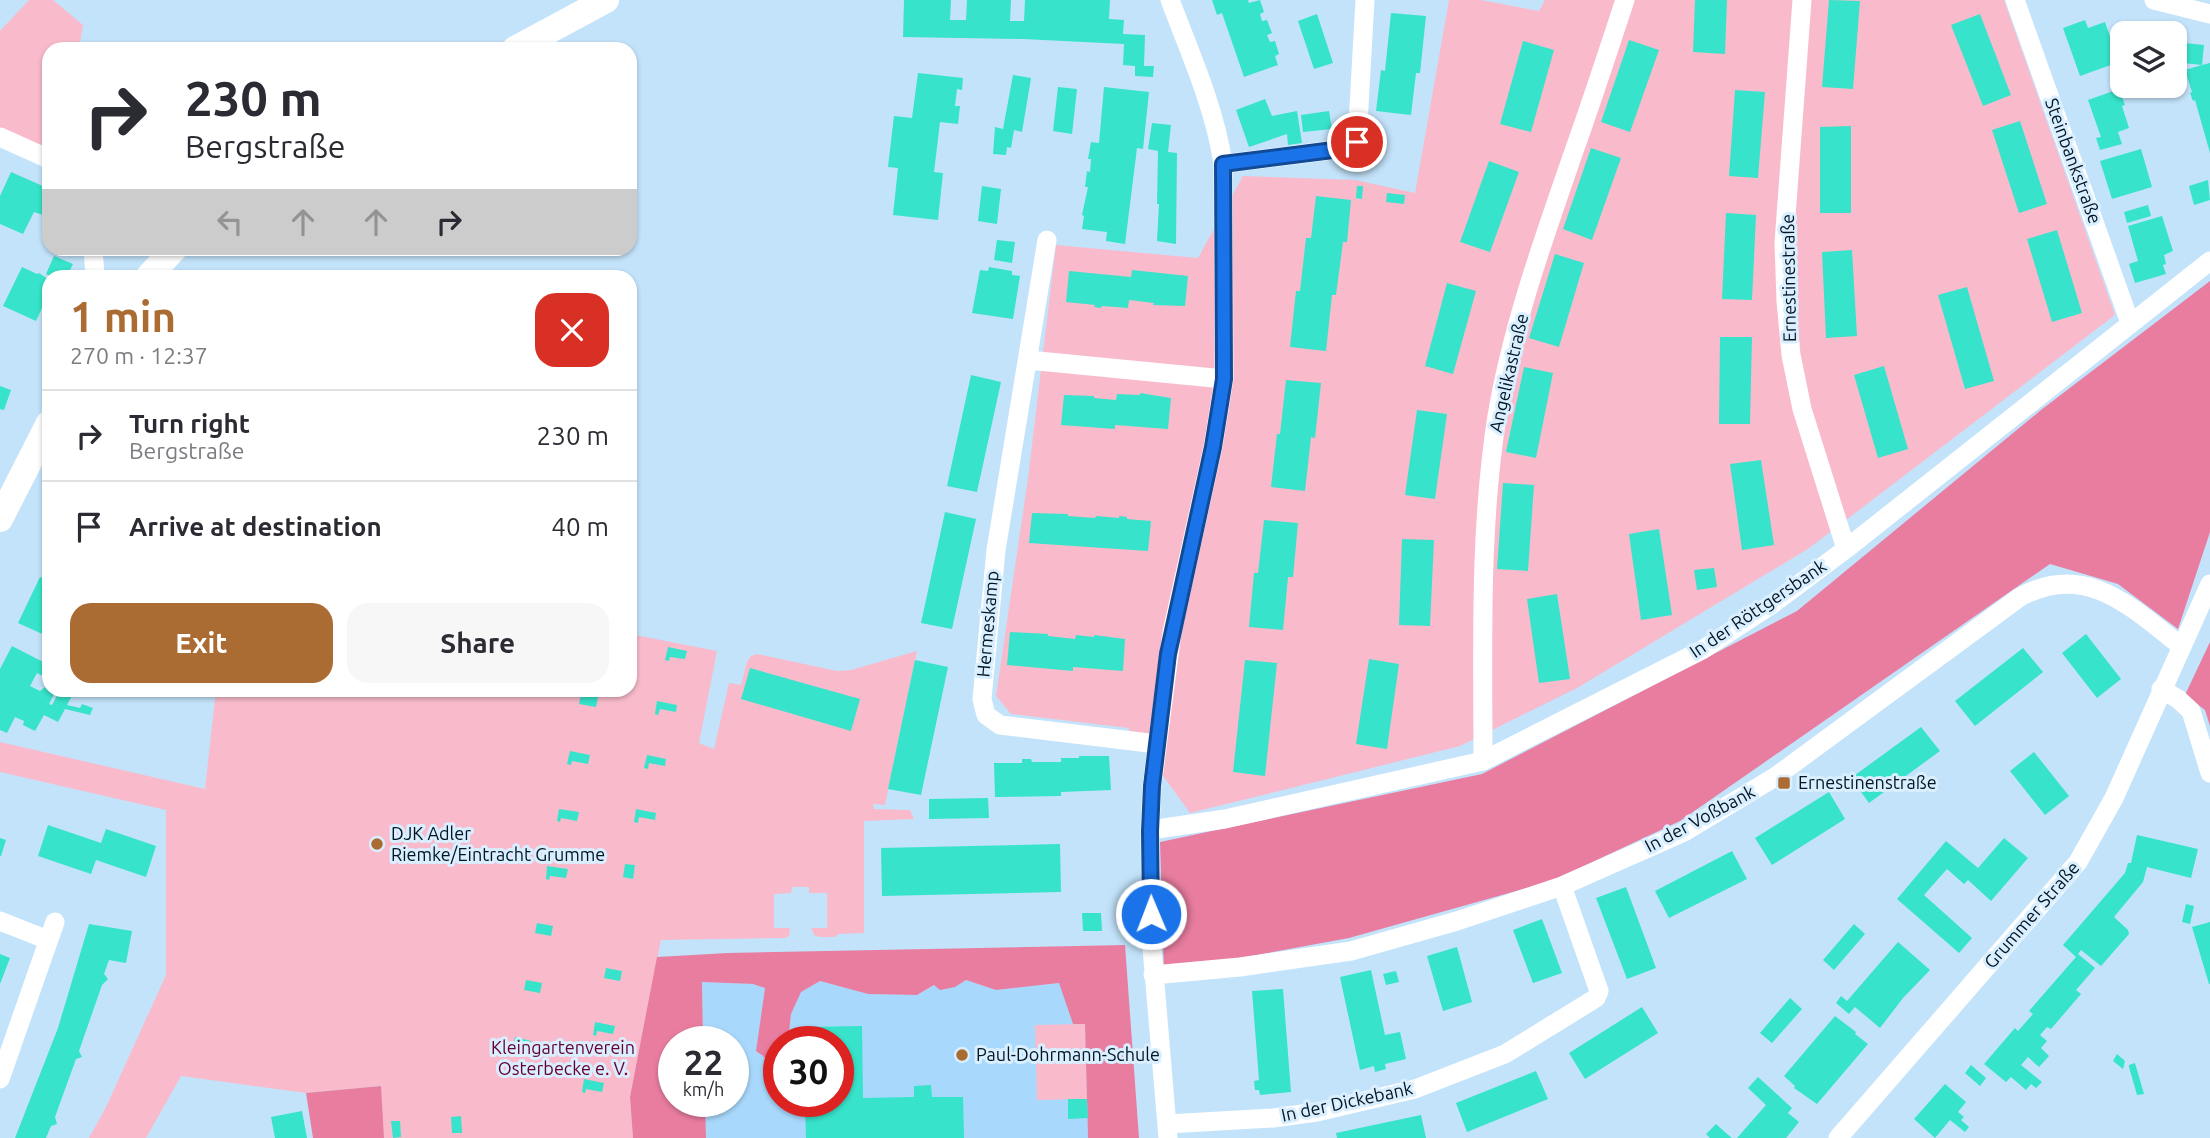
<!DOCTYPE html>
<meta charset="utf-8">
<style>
body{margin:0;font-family:Ubuntu,sans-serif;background:#f7f7f7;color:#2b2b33;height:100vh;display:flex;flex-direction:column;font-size:26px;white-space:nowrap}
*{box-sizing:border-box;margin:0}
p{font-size:23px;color:#7c7c81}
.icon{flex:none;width:38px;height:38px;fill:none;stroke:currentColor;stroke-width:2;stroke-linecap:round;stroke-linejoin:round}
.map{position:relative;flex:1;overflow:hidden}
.details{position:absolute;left:42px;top:270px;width:595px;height:427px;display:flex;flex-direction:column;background:#fff;border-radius:21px;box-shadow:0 2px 5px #0004}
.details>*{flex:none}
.banner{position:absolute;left:42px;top:42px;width:595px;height:214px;border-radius:21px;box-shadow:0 2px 5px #0004;background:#fff;color:#2b2b33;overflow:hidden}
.buttons{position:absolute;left:2110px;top:21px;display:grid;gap:14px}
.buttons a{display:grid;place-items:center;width:77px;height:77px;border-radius:14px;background:#fff;box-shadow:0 2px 5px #0004;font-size:35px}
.speed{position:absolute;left:658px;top:1026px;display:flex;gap:14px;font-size:35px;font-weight:700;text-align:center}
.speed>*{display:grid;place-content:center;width:91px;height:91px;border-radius:50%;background:#fff;box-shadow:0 2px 5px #0004;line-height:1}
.speed small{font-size:18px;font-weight:400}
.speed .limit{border:10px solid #d22;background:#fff;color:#111}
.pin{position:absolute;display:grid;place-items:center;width:60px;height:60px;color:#fff;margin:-30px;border:4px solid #fff;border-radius:50%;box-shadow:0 2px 7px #0007}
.me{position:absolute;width:77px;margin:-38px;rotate:359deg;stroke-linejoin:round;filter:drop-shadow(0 0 5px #0008)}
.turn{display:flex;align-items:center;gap:24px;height:147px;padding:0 28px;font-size:32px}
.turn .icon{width:91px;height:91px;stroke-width:2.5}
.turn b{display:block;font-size:49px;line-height:60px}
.lanes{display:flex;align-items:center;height:66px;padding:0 28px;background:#0003;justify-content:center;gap:35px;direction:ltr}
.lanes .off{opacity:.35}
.round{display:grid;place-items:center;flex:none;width:74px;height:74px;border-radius:21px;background:#f7f7f7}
.headline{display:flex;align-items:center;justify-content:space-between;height:119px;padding:0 28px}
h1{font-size:42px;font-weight:700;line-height:52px;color:#ab6c33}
.button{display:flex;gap:14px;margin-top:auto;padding:14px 28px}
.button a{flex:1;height:80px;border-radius:21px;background:#ab6c33;color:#fff;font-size:28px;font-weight:700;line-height:80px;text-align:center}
.button a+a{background:#f7f7f7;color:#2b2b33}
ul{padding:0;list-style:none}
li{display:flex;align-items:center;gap:21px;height:91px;padding:0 28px;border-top:2px solid #e1e1e2}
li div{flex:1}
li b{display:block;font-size:26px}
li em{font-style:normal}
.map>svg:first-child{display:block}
.built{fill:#a8d9fc}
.green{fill:#f9bbcc}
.forest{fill:#e97da0}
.building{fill:#37e3ca}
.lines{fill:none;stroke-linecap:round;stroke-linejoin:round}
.street{stroke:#fff;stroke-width:19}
.secondary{stroke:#fff;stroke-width:26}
.route-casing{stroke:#114b97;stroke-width:18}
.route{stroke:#1a73e8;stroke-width:12}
.poi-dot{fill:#ab6c33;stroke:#d9efff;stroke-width:2.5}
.labels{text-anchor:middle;stroke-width:6;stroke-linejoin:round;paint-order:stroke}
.street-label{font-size:18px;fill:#021523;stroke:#d9efff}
.poi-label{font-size:18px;fill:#021523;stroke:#d9efff;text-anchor:start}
.park-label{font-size:18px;fill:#650031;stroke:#d9efff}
</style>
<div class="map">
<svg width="2210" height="1138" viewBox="0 0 2210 1138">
<rect width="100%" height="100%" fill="#c3e3fb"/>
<path class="built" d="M966,980L996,990L1059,983L1073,1024H1085L1088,1138H706L705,1101H733V1041H703L702,982L753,984L765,988L756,1051L771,1062L779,1059V1101H838V1041H788L791,1014L801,991L820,981L868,994L917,995L935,985L955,987Z"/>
<path class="green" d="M29,0H53L83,25L79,49H49V147L35,144L0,128V31Z
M1449,0H1481L1539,11L1545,0H2004L2115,315L1808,549L1577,688L1460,746L1190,813L1128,728L1011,714L996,696L1028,478L1056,245L1198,258L1243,176L1355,180L1415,193Z
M630,634L717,651L699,743L714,749L729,683L741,685L747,662L751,656L757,654L837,671L851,670L917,651L885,805L873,804L874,809L910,810L914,819L864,821V933L838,934L835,937H819L814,935L811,928H827V893H809V887H792L791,893L774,894V928H790L789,936L785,938L661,940L630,1097L633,1138H384L380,1086L306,1093L181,1076L146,1138H89L106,1107L166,975V810L0,772V742L205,789L216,690H630Z
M1085,1024L1087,1099L1037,1100L1035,1025Z"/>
<path class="forest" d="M2210,281V532L2178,629L2118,584L2050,564L1680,821L1552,881L1349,938L1164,972L1160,842L1482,774L1797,611L2041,410Z
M2210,642V726L2205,710L2185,695Z
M1125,945L1139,1138H1088L1085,1024H1073L1059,983L996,990L966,980L955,987L940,990L934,985L917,995L868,994L820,981L801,992L791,1014L788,1041H779V1059L771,1062L756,1051L765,988L753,984L702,982L703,1041H674V1101H705L706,1138H633L630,1097L657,957L728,953Z
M381,1086L384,1138H313L306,1093Z"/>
<path class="building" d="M904,0H951L950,20H966L967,0H1011L1010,21H1024L1025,0H1110L1109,19L1124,20L1123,34L1145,35L1144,66H1154L1153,77L1135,76V66L1123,65L1124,44L1023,39L903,37Z
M1212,0H1248L1249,3L1260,0L1264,12L1260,14L1262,21L1267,20L1272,33L1267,35L1270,42L1275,41L1279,54L1275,56L1278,65L1244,77L1222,13L1217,15Z
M1695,0H1727L1725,54L1693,52Z
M1829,0L1860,1L1853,89L1822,87Z
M1391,13L1426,16L1420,73H1416L1411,115L1376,111L1381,70L1385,71Z
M1317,14L1333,63L1314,69L1298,21Z
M1980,14L2011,95L1983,106L1951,25Z
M2085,20L2088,28L2105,22L2119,62L2080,76L2063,28Z
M2138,23L2142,33H2123L2122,40L2119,29Z
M1629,40L1659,50L1630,132L1601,122Z
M1523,41L1554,50L1531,132L1500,124Z
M2185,43L2204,45L2202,65L2210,63V153L2195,100L2193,101L2190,93L2192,92L2185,70L2202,65L2183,63Z
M918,73L963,78L962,90L957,89L955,106H960L958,124L940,122L934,172L943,173L938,220L893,215L898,168L888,167L894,116L912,118Z
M1013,75L1031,78L1022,132L1014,130L1011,148L1007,147L1006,155L993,154L995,127L1003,129Z
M1058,87L1077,89L1072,134L1053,131Z
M1104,87L1149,92L1143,149L1137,148L1125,244L1106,241L1107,232L1082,229L1084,216L1082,215L1088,187H1085L1087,171L1090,172L1091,159H1088L1091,142L1099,143Z
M2119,89L2125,105L2122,106L2129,128L2118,132L2122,144L2100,150L2096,138L2101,137L2088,100Z
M1735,90L1765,92L1758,178L1729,176Z
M1265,99L1272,116L1297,111L1302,143L1288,145L1287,134L1249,147L1236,110Z
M1329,111L1332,129L1303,132L1301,115Z
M2020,121L2047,204L2019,213L1992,130Z
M1152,123L1171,125L1168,152L1177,153L1176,244L1157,241L1159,204H1157L1158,151L1148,149Z
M1851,126V213H1820V127Z
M1591,148L1621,158L1592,240L1563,229Z
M2141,149L2152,187L2112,199L2100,161Z
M1489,161L1519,172L1490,252L1460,242Z
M11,172L45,187L43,193L49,196V201L43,215L34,212L23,234L0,224V196Z
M2208,180L2210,200L2194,205L2189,186Z
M982,186L1001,189L997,224L978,221Z
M1357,186H1363L1362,199L1356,198Z
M1387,193L1405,195L1404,204L1386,202Z
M1316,196L1351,200L1347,242H1343L1336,295H1332L1326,351L1290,347L1296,291H1300L1306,238H1311Z
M2148,205L2151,216L2127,223L2124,212Z
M1726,213L1756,215L1752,300L1722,299Z
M2162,216L2173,251L2164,255L2166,264L2163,265L2166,274L2135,283L2129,264L2138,261L2128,226Z
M2057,230L2082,313L2052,322L2027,239Z
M997,240L1015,242L1012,263L994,260Z
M1852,250L1857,336L1826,338L1822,252Z
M1555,254L1584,263L1559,347L1529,338Z
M54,256L73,264L67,276H51L46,274Z
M22,267L37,274L39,273L49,280V293L36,321L3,306Z
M989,267L1012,271V275L1020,276L1013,319L972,313L980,270L988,271Z
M1132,270L1188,276L1185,306L1153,305L1154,303L1129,300L1128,308L1102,306L1101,308L1094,307L1095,305L1066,302L1069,271L1131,277Z
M1447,283L1476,291L1453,374L1425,366Z
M1967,287L1994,381L1965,389L1938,295Z
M1720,337H1752L1750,424H1719Z
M1884,366L1908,449L1878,458L1854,375Z
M1524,367L1553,373L1536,458L1506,452Z
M971,375L1001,382L977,492L947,486Z
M1286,380L1321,383L1315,438L1311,437L1305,491L1271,487L1277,434H1280Z
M0,386L11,390L4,410L0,409Z
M1140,393L1171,398L1168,429L1115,425V429L1061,425L1064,395L1094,396V398L1116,400L1117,394L1140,395Z
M1417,410L1447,414L1435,499L1405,495Z
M1761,460L1774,545L1742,550L1730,464Z
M1503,483L1534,485L1528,571L1497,569Z
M945,512L976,519L952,629L921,623Z
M1032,513L1068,514V516L1095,518L1096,516L1119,518V516L1127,517V519L1151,521L1148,551L1029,543Z
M1264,520L1298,523L1293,577H1288L1283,630L1249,627L1254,573H1258Z
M1659,529L1672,615L1641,620L1629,534Z
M1402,539L1434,540L1430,626L1399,625Z
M1714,568L1717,587L1697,590L1694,570Z
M40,577L49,581V637L18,623Z
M1557,594L1570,679L1539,683L1527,599Z
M1010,632L1048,634V636L1075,639L1076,635L1094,637V635L1125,639L1123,671L1073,667V671L1007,665Z
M2086,634L2121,679L2097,698L2062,653Z
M12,646L49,665L45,677L37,673L30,686L40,691L45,687L55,692L49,704L52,705L60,690H75L67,705L80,708L82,704L93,708L90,715L65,709L58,722L44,715L35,731L23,725L24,721L15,717L7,733L0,730V669Z
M668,647L687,651L685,659L670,657L669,661L665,660Z
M2023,648L2043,672L1975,726L1955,701Z
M1369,659L1399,664L1387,749L1356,744Z
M915,660L948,667L921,795L888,789Z
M1245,660L1277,663L1265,776L1233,772Z
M750,668L860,699L851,731L741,699Z
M581,694L598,697L596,707L579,704Z
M657,701L677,705L676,712L660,709L658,715L655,714Z
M1921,727L1940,751L1869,803L1851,778Z
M570,751L590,755L588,764L572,761L571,765L567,764Z
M2034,752L2069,796L2045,815L2010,771Z
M647,755L666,759L665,766L649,763L648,769L644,768Z
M1079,756H1109L1111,790L1061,792V796L995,797L994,763H1022V759H1031L1032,762H1061V758H1079Z
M1829,792L1845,819L1772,865L1755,838Z
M988,798L989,818L929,819V799Z
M559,809L579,812L577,821L561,818L560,822L557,821Z
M636,809L656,813L655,820L639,817L638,823L634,822Z
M48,825L101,843L106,829L156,846L146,877L96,860L91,874L38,856Z
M2137,835L2198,849L2191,878L2147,867L2143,882L2114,917L2128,930L2129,934L2101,966L2081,950L2078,954L2095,968L2076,990L2081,994L2051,1029L2047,1027L2040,1035L2047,1041L2041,1048L2049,1056L2039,1067L2028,1057L2021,1065L2042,1082L2036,1088L2031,1084L2026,1090L2011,1077L2006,1082L1984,1064L2015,1028L2018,1031L2033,1014L2029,1011L2076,957L2063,945L2125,873L2128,863H2131Z
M0,838L6,840L1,856H0Z
M2004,838L2028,858L1991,901L1968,880L1964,884L1947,869L1924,895L1972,938L1959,953L1897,899L1946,841L1978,868Z
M1060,844L1061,892L882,896L881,848Z
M1732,851L1747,879L1669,918L1655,891Z
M625,864L635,865L633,879L623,877Z
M547,866L568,869L566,878L550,876L549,880L546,879Z
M1626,887L1656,968L1627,979L1596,898Z
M2186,904L2194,906L2190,924L2182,922Z
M1082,913H1101L1102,931H1083Z
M1542,919L1562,973L1533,983L1513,930Z
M2210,922V984H2209L2192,927Z
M537,923L553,926L551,936L535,933Z
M89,924L132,931L126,963L109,960L104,974L108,979L102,985L79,1051L82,1057L76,1059L55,1117L57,1124L51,1126L46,1138H15L58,1028Z
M1854,924L1865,934L1834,970L1823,960Z
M1898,942L1930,970L1903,998L1880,1028L1855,1007L1849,1014L1836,1003L1841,996L1847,1001Z
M1457,947L1472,1002L1443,1011L1427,956Z
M0,954L10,958L0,984Z
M606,968L622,971L620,981L604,978Z
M1371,970L1385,1035L1400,1032L1406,1059L1385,1064L1386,1069L1375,1072L1374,1066L1360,1070L1340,977Z
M1396,971L1399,982L1386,985L1383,974Z
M526,980L542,983L540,993L524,990Z
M1283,989L1291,1092L1260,1095L1259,1090H1255L1254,1081L1259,1080L1252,991Z
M1790,998L1802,1009L1772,1043L1760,1033Z
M1642,1007L1658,1033L1585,1079L1569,1053Z
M1835,1016L1856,1032L1855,1034L1868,1044L1817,1104L1794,1088L1795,1086L1784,1076Z
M595,1022L615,1026L613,1034L597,1031L596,1036L593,1035Z
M862,1026L863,1098L914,1097V1086L931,1085L932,1097H963L964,1138H806L805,1101H838V1041H804V1027Z
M515,1037L531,1041L529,1051L513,1047Z
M2117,1054L2125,1061L2123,1069L2113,1061Z
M2135,1063L2144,1094L2137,1095L2129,1067V1065Z
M1971,1065L1986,1078L1980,1086L1965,1073Z
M1536,1071L1548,1099L1467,1132L1456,1103Z
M1758,1077L1792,1108L1788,1113L1799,1122L1786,1138H1737L1766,1105L1748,1088Z
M584,1079L604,1083L602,1092L586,1089L585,1093L582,1092Z
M1945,1084L1966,1102L1958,1112L1964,1117L1961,1120L1969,1127L1965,1132L1950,1120L1935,1138L1914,1119Z
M1068,1099H1087L1088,1118L1068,1119Z
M302,1111L307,1138H275L271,1117Z
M1421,1115L1426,1138H1337L1336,1133Z
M461,1116L462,1133H452L451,1117Z
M391,1121H400L401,1137L393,1138Z
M1716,1124L1726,1133L1732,1138H1710L1706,1134Z"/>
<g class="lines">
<path class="street" d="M1802,0L1784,243L1786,301L1791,355L1802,409L1846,549
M2015,0L2130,323
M2154,0L2210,14
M0,137L49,159
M1223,164L1349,148L1357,142L1365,0
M1047,240L996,550L982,699L986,715L1000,725L1157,744
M93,248L95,276
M1028,360L1224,379
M2161,689L2178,699L2191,711L2210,773
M1483,761C1483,646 1479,531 1497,416C1512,326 1544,238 1574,151C1592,101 1608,51 1625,0
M1150,830L1225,819L1483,761L1702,650L1771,605L1846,549L2210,261
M0,921L48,940
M1153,975L1240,967L1351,951L1457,921L1562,886L1684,832L1775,777L2020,597C2086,561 2131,607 2181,646
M0,1079L55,922
M1167,1124L1273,1118L1317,1112L1415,1089L1505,1054L1596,998L1599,991L1562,886
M1168,1138L1151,936L1150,830L1152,786L1172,632L1213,447L1224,379L1223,164C1215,108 1190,53 1170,0
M1838,1138L2078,862L2114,798L2210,584"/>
<path class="secondary" d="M515,49L606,0
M149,276L175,248
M0,519L49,423"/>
</g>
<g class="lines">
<defs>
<path id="route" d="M1151,914L1150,831L1152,786L1168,654L1213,447L1224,379L1223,164L1349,148L1357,142"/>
</defs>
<use href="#route" class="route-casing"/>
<use href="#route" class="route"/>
</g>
<g class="poi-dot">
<rect x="1777" y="776" width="14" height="14" rx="3.5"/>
<circle cx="377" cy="844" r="7"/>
<circle cx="962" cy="1055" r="7"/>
</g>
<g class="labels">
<g class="street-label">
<text transform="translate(2073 161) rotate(70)" y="6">Steinbankstraße</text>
<text transform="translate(1789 278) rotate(-91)" y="6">Ernestinestraße</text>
<text transform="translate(1509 373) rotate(-77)" y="6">Angelikastraße</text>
<text transform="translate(1758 609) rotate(-34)" y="6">In der Röttgersbank</text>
<text transform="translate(988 624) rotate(-85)" y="6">Hermeskamp</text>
<text transform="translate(1700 819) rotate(-28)" y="6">In der Voßbank</text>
<text transform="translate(2032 915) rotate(-49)" y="6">Grummer Straße</text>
<text transform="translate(1347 1102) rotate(-12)" y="6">In der Dickebank</text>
</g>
<g class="poi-label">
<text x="1798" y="789">Ernestinenstraße</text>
<text x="391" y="840">DJK Adler<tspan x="391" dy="21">Riemke/Eintracht Grumme</tspan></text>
<text x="976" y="1061">Paul-Dohrmann-Schule</text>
</g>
<g class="park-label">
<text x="563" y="1054">Kleingartenverein<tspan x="563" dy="21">Osterbecke e. V.</tspan></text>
</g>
</g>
</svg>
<div class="buttons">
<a><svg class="icon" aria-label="layers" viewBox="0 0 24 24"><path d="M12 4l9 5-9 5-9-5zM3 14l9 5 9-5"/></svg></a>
</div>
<div class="speed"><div>22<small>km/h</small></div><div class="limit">30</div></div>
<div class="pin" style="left:1357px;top:142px;background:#d93025"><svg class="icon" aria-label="arrive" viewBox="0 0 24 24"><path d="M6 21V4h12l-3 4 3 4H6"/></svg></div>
<svg class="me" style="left:1151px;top:914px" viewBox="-20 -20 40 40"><circle r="17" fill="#1a73e8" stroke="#fff" stroke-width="3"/><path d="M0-11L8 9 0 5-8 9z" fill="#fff"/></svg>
<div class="banner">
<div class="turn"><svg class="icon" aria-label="right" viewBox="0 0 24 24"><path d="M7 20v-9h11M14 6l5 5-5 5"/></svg><div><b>230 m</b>Bergstraße</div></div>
<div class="lanes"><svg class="icon off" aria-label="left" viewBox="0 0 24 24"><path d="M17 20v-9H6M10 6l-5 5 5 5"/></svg><svg class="icon off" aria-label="ahead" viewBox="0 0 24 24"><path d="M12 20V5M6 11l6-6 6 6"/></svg><svg class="icon off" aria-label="ahead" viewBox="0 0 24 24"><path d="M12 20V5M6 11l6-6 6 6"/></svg><svg class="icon" aria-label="right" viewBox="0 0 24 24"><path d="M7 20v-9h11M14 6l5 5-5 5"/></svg></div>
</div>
<section class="details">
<div class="headline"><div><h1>1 min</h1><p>270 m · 12:37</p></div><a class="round" style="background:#d93025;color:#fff"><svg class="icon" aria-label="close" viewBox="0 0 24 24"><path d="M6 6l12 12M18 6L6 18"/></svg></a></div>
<ul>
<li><svg class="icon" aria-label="right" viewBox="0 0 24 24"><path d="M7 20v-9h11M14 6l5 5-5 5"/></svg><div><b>Turn right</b><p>Bergstraße</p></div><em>230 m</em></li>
<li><svg class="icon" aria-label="arrive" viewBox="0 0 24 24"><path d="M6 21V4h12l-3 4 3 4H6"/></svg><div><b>Arrive at destination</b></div><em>40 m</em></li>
</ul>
<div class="button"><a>Exit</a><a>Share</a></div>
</section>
</div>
